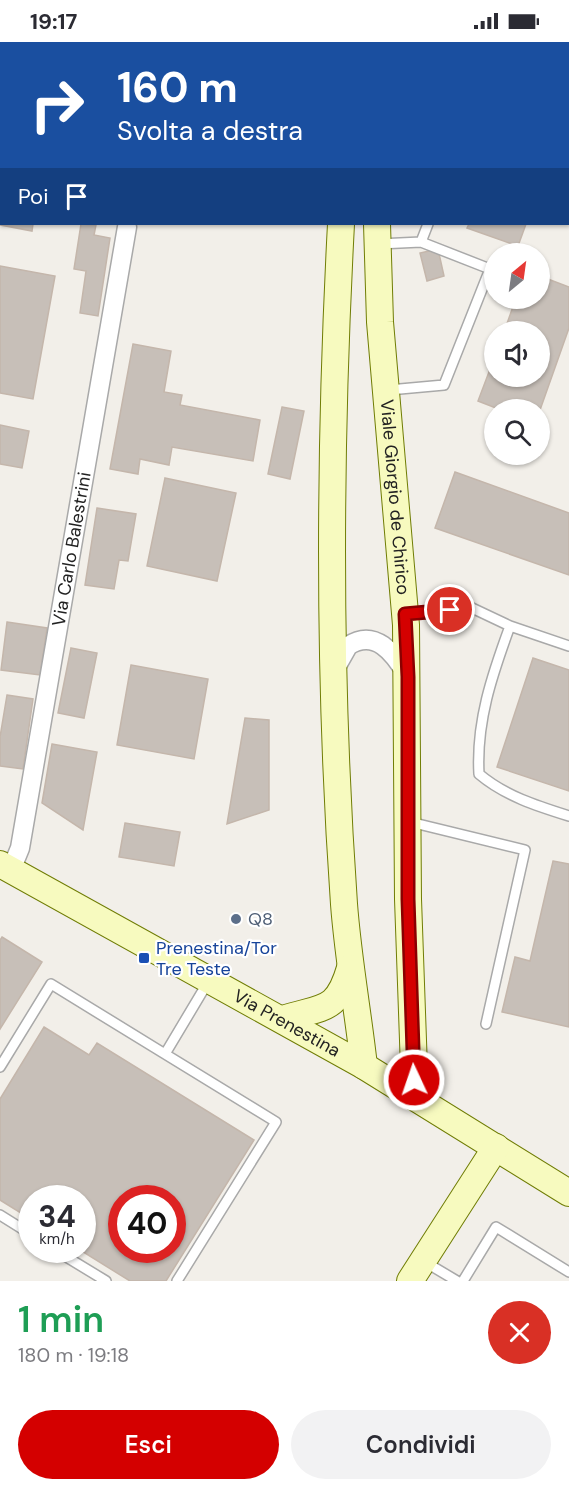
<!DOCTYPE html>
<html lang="it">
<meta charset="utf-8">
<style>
body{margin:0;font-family:"DM Sans",sans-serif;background:#f2f2f3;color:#2b2b33;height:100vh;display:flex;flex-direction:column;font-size:22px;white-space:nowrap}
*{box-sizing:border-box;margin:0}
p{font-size:20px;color:#7c7c81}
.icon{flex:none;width:33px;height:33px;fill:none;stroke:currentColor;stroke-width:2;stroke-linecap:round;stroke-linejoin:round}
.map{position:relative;height:1239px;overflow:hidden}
.panel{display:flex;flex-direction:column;background:#fff;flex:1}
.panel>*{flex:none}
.guide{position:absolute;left:0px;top:0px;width:570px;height:183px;box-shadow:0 2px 4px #0004;background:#1a4fa0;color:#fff;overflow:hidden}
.needle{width:39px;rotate:29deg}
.controls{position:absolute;left:484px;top:201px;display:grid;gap:12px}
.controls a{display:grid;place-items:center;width:66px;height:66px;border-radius:50%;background:#fff;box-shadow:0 2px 4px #0004;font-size:30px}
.speed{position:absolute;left:18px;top:1143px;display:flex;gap:12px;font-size:30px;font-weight:700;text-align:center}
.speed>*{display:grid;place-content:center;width:78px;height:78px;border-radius:50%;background:#fff;box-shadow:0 2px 4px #0004;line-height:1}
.speed small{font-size:15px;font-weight:400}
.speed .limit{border:9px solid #d22;background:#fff;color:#111}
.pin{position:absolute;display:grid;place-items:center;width:51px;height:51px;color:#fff;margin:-26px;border:3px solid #fff;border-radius:50%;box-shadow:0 2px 6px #0007}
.me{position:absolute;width:66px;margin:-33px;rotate:357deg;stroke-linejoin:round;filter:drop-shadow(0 0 4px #0008)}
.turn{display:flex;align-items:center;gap:21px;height:126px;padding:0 18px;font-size:27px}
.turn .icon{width:78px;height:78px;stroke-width:2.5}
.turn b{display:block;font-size:42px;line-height:51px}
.then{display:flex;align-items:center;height:57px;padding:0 18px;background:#0003;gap:12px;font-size:22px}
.round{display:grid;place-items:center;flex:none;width:63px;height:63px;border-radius:32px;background:#f2f2f3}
.headline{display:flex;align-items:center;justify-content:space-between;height:102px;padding:0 18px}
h1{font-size:36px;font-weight:600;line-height:45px;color:#1e9e55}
.cta{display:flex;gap:12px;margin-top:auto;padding:12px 18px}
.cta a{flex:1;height:69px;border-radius:36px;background:#d40000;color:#fff;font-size:24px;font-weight:600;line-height:69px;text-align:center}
.cta a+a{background:#f2f2f3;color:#2b2b33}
.status{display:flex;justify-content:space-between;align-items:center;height:42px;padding:0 30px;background:#fff;direction:ltr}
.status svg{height:16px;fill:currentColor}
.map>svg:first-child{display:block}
.park{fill:#c8facc}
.building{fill:#c7bfb8;stroke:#c4b6ab;stroke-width:1.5;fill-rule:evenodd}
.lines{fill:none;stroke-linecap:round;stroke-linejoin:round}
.lane-casing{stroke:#a9a9a9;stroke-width:12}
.street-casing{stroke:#a9a9a9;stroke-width:21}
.secondary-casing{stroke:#707d05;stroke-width:28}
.path{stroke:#fa8072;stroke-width:4;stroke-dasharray:3 3;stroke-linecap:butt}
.lane{stroke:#fff;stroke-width:9}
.street{stroke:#fff;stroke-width:18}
.secondary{stroke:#f7fabf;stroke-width:26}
.route-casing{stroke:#8a0000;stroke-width:15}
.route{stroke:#d40000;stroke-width:10}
.service-dot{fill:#5c6f8a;stroke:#fff;stroke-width:2}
.transit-dot{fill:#1a4fb4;stroke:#fff;stroke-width:2}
.labels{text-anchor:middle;stroke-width:4.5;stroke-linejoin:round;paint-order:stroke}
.street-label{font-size:18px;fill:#222;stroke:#fff}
.service-label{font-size:18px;fill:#4e5e75;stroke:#fff;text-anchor:start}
.transit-label{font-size:18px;fill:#164399;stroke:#fff;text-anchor:start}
</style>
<div class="status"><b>19:17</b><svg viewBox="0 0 49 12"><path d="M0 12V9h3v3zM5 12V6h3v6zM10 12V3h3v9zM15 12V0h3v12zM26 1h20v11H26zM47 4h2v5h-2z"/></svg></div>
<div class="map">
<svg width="569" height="1239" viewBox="0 0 569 1239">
<rect width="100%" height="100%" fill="#f2efe9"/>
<path class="park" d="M0,0H309L310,1L2,2L1,40Z"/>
<path class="building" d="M0,89L2,182H33L32,189L0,183Z
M81,182L96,183L94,193L110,196L98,274L80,271L86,229L74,227Z
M469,182H526L518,204L467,186Z
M438,207L444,234L427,239L420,211Z
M0,224L55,234L33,357L0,351Z
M540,234L569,245V286L540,368H501L478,359L495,314V334H540V290H504L516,256H540Z
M133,302L171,309L164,350L182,353L180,363L260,378L253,419L172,405L169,423L140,417L138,432L110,427Z
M282,365L304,369L290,437L268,432Z
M0,383L29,389L22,426L0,422Z
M455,430L569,471V533L435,486Z
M165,436L236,451L217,539L147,524Z
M97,466L136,472L128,519L119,518L114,547L85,543Z
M7,580L47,586L40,633L1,628Z
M71,606L97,611L84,676L58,671Z
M533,616L569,628V749L497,725Z
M131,623L208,637L194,717L117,703Z
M7,653L33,657L23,727L0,724V695Z
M245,676L269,678V768L227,782Z
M52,702L97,710L83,788L42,761Z
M125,781L180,790L174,824L119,815Z
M553,819L569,822V985L502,970L515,915L530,919Z
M2,895L42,920L0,987V898Z
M44,985L89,1013L97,1001L254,1098L166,1239H130L80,1208H82V1156H32V1178L0,1158V1057ZM122,1156H172V1208H122Z"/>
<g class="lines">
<defs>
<path id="lane" d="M379,202L421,200
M389,348L444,343L490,227L421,200L428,182
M406,572L472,566L510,584C492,633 476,680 479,732C505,754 537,764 569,774
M510,584L569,604
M410,780L525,808L486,982
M165,1012L276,1080L177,1239
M0,1025L51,942L165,1012L208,940
M0,1173L32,1193
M55,1208L106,1239
M425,1220L457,1239
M463,1239L496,1185L569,1230"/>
<g id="street">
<path d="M2,0L13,2"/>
<path d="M118,2L121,0"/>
<path d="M335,627L348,604C375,586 394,611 407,633"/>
<path id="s1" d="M11,828L20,806L127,185"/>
</g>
<g id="secondary">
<path d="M330,0V2"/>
<path d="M393,2V0"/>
<path d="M341,182C329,408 328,636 344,862C348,916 358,970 364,1024"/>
<path id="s2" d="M377,182L380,280L406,583L408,857L415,1055"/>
<path id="s3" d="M0,822L364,1024L569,1151"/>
<path d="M283,977C323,964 337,971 350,926"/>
<path d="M410,1239L496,1105"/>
</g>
</defs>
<use href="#lane" class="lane-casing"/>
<use href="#street" class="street-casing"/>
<use href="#secondary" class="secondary-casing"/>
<path class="path" d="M207,0L212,2
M447,2V0"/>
<use href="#lane" class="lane"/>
<use href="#street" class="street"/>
<use href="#secondary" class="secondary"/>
</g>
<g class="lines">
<defs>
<path id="route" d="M414,1038L408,857V635L405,572L450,568"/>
</defs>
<use href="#route" class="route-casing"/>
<use href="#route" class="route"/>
</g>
<circle class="service-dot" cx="236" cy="877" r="6"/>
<rect class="transit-dot" x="138" y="910" width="12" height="12" rx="3"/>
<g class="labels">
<g class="street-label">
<text dy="6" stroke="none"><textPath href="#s2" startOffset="274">Viale Giorgio de Chirico</textPath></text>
<text dy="6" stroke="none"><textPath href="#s1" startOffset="327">Via Carlo Balestrini</textPath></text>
<text dy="6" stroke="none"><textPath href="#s3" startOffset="328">Via Prenestina</textPath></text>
</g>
<g class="service-label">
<text x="248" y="883">Q8</text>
</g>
<g class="transit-label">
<text x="156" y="912">Prenestina/Tor<tspan x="156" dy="21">Tre Teste</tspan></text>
</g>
</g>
</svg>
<div class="controls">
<a><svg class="needle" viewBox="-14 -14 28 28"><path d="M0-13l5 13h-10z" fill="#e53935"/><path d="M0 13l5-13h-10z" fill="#7c7c81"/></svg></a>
<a><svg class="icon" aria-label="sound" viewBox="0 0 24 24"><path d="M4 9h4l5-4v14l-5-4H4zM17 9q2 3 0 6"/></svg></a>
<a><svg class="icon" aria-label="search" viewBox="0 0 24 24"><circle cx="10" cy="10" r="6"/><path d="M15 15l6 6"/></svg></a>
</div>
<div class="speed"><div>34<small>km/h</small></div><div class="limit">40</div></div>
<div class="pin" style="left:450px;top:568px;background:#d93025"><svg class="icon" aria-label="arrive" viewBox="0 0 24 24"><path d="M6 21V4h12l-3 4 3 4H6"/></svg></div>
<svg class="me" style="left:414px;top:1038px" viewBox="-20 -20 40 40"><circle r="17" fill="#d40000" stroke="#fff" stroke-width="3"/><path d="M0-11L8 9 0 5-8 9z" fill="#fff"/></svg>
<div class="guide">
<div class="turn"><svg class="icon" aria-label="right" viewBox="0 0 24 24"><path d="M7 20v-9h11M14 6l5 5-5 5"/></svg><div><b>160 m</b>Svolta a destra</div></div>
<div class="then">Poi<svg class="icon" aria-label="arrive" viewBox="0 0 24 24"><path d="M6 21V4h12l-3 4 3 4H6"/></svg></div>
</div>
</div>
<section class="panel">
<div class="headline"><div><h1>1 min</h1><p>180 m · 19:18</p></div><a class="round" style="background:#d93025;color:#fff"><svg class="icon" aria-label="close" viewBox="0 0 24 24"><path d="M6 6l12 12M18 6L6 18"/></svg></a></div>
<div class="cta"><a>Esci</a><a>Condividi</a></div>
</section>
